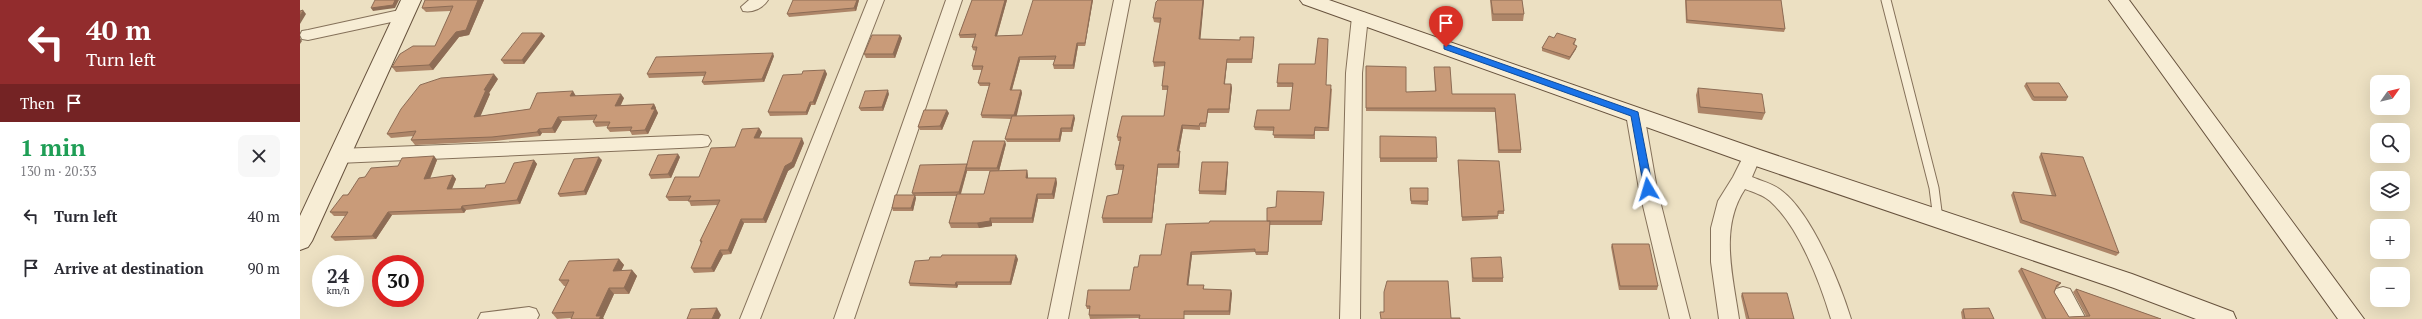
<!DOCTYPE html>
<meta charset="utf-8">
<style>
body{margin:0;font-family:"PT Serif",serif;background:#f7f7f7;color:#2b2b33;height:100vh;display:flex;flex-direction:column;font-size:15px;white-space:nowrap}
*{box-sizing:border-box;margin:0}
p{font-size:13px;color:#7c7c81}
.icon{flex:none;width:22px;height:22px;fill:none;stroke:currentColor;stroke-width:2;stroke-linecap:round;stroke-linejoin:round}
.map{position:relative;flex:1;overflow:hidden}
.panel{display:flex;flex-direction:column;background:#fff;width:300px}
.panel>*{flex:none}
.hud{background:#922c2d;color:#fff;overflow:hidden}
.needle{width:26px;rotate:56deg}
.tools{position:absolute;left:2070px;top:75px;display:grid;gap:8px}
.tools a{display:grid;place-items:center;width:40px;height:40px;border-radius:8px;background:#fff;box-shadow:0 4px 16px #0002;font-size:20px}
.speed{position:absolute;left:12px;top:255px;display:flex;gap:8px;font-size:20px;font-weight:700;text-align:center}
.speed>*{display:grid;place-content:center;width:52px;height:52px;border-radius:50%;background:#fff;box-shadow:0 4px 16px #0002;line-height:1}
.speed small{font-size:10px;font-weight:400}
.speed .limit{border:6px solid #d22;background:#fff;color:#111}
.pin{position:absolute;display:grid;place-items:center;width:34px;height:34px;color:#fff;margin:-41px -17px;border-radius:50% 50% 50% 0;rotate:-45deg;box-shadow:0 0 4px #0007}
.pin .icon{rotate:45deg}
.me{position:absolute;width:44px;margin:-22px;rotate:353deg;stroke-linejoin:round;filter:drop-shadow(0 0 3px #0008)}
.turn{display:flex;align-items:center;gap:14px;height:84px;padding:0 20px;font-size:18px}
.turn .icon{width:52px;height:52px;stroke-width:2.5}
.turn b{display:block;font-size:28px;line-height:34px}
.then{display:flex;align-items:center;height:38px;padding:0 20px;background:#0003;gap:8px;font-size:15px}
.round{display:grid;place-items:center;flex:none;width:42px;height:42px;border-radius:8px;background:#f7f7f7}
.head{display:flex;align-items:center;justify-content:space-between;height:68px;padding:0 20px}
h1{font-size:24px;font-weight:700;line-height:30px;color:#1e9e55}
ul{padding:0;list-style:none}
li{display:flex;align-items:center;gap:12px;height:52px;padding:0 20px}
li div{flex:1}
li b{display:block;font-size:15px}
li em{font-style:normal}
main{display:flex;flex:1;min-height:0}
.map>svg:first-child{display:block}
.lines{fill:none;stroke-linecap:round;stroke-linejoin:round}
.lane-casing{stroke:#85715a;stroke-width:11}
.street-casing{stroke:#85715a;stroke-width:2}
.secondary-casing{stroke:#67523d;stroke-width:2}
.lane{stroke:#f7edd5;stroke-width:9}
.street{fill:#f7edd5;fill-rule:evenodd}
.secondary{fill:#f7edd5;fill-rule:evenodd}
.wall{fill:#ad8568;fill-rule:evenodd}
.shaded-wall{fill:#8d6c55}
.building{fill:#c99b79;stroke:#8d6c55}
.route{fill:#1a73e8;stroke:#114b97}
</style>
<main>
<section class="panel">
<div class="hud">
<div class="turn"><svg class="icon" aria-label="left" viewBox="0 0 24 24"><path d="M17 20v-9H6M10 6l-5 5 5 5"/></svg><div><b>40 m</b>Turn left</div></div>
<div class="then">Then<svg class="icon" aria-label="arrive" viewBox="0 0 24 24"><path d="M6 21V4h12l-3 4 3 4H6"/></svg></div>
</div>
<div class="head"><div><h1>1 min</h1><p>130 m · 20:33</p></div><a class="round"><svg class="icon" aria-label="close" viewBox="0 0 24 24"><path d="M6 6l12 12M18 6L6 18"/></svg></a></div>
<ul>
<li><svg class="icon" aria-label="left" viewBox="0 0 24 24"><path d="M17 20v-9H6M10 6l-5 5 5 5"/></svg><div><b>Turn left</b></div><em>40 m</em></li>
<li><svg class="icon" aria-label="arrive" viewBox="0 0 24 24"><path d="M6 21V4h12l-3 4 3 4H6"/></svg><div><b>Arrive at destination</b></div><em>90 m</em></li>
</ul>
</section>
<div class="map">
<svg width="2122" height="319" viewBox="0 0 2122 319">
<rect width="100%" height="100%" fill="#ece0c2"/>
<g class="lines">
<defs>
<path id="lane" d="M1586,0L1634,188L1638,219"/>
<path id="street" d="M449,0H468C463,8 453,13 443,11L441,7Z
M568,0H584L460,319H440Z
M646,0H662L554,319H534Z
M814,0H830L768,319H748Z
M104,9L110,10L112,14L110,18L8,40L2,39L0,35L2,31L8,30Z
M1060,12L1066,13L1068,17L1062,73L1060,319H1040L1046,73L1052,17L1054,13Z
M1335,108L1341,110L1344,114L1357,189L1390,319H1370L1339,189L1326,114L1329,110Z
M402,135L408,136L411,141L408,146L402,147L38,163L32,161L29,156L32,151L38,149Z
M1452,149L1458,151L1461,156L1452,177C1461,181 1474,184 1482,191C1512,214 1540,283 1551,319H1531C1520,282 1499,227 1470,201C1463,195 1453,192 1445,189C1419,228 1433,276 1439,319H1419L1411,262V228L1418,201L1433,177L1446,151Z
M1763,287L1770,289L1786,319H1766L1753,295L1756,289Z
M229,307L236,309L239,315L237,319H178L181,313Z"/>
<path id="secondary" d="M101,0H121L12,241L8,247L0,250V216Z
M1000,0H1029L1460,150L1832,274L1933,312L1936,319H1896L1814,288L1444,162L1003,4Z
M1809,0H1829L2064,319H2038Z"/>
</defs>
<use href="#lane" class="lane-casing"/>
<use href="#street" class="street-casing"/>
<use href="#secondary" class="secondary-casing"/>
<use href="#lane" class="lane"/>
<use href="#street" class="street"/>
<use href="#secondary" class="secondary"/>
</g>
<path class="wall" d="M125,0H184L169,35L159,37L133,70L96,72L92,67L135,46L151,11L126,12L122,8Z
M559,0L556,11L489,17L487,14Z
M672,0H707L697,36L722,35L793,0L785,46H778L774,69H754L753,65L755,60H720L712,90H721L722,93L716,116L775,118L772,132H762L760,142H707L705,139L711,119L682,118L681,115L689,86H680L678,83L682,70H673L672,66L676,51L673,50L672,47L675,38H660L659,35Z
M858,0H904L900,39L940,40L954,37V41L952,63H927L925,84H931L932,88L929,113H908L906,127H900V130L883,129L879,151H880V156L879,168H858L852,223H803L802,218L818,194L823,170H816L815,165L820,141H818L817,137L864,116L868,90H862V86L865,66L854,67L853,62L860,23L854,22L853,18Z
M1190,0H1222L1224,14L1223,21H1192Z
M1385,0H1481L1485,29L1484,32L1386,23Z
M242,33L245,36L224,64H204L201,60Z
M600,35L602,38L595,58H566L564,54Z
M1254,38L1276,39L1275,43L1274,45L1276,49L1269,60L1242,51V48Z
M474,56L464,82L404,85L402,82L404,76L349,78L347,74Z
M979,64L1026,85L1032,89L1029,131H1015V139L974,138V131L955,130L954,127L990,110L993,87H977Z
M1066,66L1106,92L1135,91L1134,67L1152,94H1215L1221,150V153H1198L1195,112L1066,111Z
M525,70L527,74L515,105H511L507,115L470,116L468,112L502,74Z
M198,79L189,93L190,94L180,116L230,109L276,96L324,98L321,105L354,104L356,108V109L358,113L348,134L332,135L330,131L310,132L307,128L308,126L296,127L293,122L294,120L262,121L255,133H242L240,136L195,141L115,145L111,140L114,136L91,138L87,134Z
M1726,83L1768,97L1766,101H1734L1732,100L1724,86Z
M1398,88L1465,113L1462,120L1398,113L1396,95Z
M589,94L583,111H561L559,108Z
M649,113L642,130H620L618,127Z
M459,128L462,132L459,138L504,143L494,167L488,171L466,223H444L431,254L423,255L414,272L394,273L391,268L401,244L400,241L417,205L391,206L389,201H369L366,197L399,177Z
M1080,137L1137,158V162H1080Z
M706,144L699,171L727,170L728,176V178H756L757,183L754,199H738L733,223H692V226L679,228H651L649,223L656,196H615L616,198L613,211H593L592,208L613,195L612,193ZM667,171H690L684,194H661Z
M1741,153L1819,253L1816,256L1720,223L1711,195L1713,192L1752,196L1739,157Z
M134,156L137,160L130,179L153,175L156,179L152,189L185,188L205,183L234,160L237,164L220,204L166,210L164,213L92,215L76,239L35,241L31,237L46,216H34L30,212L65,177L98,166Z
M380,157L371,178L351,179L349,175Z
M302,160L286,195L260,197L258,194Z
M1158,160L1204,211V214H1198V219L1162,221L1158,164Z
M928,162V166L926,195L899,194V191Z
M1110,192L1128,201V205L1111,204Z
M1024,195L1022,225H970L968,255H956L955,252L892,255L888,285H904V289L932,293L930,315H885L839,318L790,319L789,315L790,309H787L786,306L830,290L838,267L861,255L909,223L967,221L976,207Z
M1312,244L1358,286L1357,290H1319L1311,247Z
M1171,258L1203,278V282H1172L1171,261Z
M319,259L324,265L321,271L332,270L337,276L329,294H314L303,318L304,319H271V318L257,319L252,313L266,286H264L259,280Z
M718,259L711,285H658L657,288L610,286L609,283Z
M1721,268L1761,283L1758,287L1756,288L1754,292L1769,317L1786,316L1773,292L1776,289L1861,319H1742L1718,271Z
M1442,293L1494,319H1446L1441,296Z
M1663,309L1694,319H1662L1661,312Z"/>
<path class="shaded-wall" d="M95,0H99L95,8L73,11L71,8Z
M178,0H184L169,35L159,37L133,70L129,65Z
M557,0H559L556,11L554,8Z
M705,0H707L696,39L695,36Z
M792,0H793L785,46V43Z
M903,0H904L900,44L899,39Z
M3,10L6,14L0,24V16Z
M242,33L245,36L224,64L222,60Z
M600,35L602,38L595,58L593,54Z
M0,38L2,41L0,44Z
M777,43L778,46L774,69L773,65Z
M1277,46L1276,49L1269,60L1270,57Z
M473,53L474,56L464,82L462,79Z
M719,57L720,60L711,93L710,90Z
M927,59V63L924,88V84Z
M525,70L527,74L515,105L513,102Z
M194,74L198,79L189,93L190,94L178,122L174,117L184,90Z
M931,84L932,88L929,113V109Z
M588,90L589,94L583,111L582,107Z
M721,90L722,93L716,119L714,115Z
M273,91L276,96H270Z
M321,94L324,98L318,110L315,106Z
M510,102L511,105L507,115L506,112Z
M354,104L356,108V109L358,113L348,134L345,130L351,109Z
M647,110L649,113L642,130L640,126Z
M774,115L775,118L772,132L771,128Z
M258,117L262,121L255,133L252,128Z
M882,125L883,129L878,156L877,151Z
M459,128L462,132L457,143L454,138Z
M761,128L762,132L760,142L759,139Z
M239,129L242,133L240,136L237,132Z
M502,138L504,143L494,167L488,171L466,223L463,219L485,166Z
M705,141L706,144L699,171L697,168Z
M880,151V156L879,168L878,164Z
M378,154L380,157L371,178L368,174Z
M134,156L137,160L128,183L124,179Z
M299,157L302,160L286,195L284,191Z
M234,160L237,164L220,204L217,200Z
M928,162V166L926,195L925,191Z
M858,164V168L852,223V218Z
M666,168L667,171L660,196L659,192Z
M727,170L728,176V184L726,178Z
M153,175L156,179L150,193L147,189Z
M756,178L757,183L754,199L752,194Z
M737,194L738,199L733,223L732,218Z
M615,195L616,198L613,211L611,208Z
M162,206L166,210L164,213L161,209Z
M88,212L92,215L76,239L72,236Z
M690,218L692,223V226L679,228L677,223Z
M441,219L444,223L431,254L428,250Z
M420,250L423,255L414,272L411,268Z
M891,252L892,255L888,288L887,285Z
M716,255L718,259L711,285L710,282Z
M319,259L324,265L318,277L313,271Z
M332,270L337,276L329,294L324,288Z
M656,282L658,285L657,288L655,285Z
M309,288L314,294L303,318L304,319H299L296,316Z
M931,290L932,293L930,315L929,311Z
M417,308L421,315L419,319H412Z"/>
<path class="building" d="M75,0H95L93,5L71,8Z
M125,0H178L166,30L156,32L129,65L92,67L100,54L113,46H135L153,6L122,8Z
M493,0H557L554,8L487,14Z
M672,0H705L695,36L722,35L733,0H792L785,43H777L773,65H753L756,56L719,57L710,90H721L714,115H681L690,83H678L683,66H672L677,47H672L676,34L659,35Z
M858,0H903L899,39L940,40V37H954L952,59H927L924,84H931L929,109H908L906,123H900L899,126L882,125L877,151H880L878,164H858L852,218H802L807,196L818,194L824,165H815L821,137H817L822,116H864L868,86H862L865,62H853L861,18H853L856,2Z
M1191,0H1222L1224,14H1193Z
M1386,0H1481L1485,29L1387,20Z
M3,10L0,16V11Z
M222,33H242L222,60H201Z
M1257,33L1276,39L1273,44L1277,46L1270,57L1242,48L1249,36L1254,38Z
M572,35H600L593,54H564Z
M1018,38L1028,39L1026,85H1031L1028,128L1015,127L1014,135H973L974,127H954L957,110H990L993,83H977L979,64H1015Z
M473,53L462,79L402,82L406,72L347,74L356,57Z
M1066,66L1106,67V92L1136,91L1134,67H1150L1152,94H1215L1221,150H1199L1195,108H1066Z
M525,70L513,102H510L506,112H468L483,75L502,74L503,71Z
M194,74L184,90H186L174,117L230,109L237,93L273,91L270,96L321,94L315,106L354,104L351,109H355L345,130L330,131L332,127L307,128L310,122H293L297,115L258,117L252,128L239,129L237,132L192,137L111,140L116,131L87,134L101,109L120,85L141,78Z
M1726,83H1759L1768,97H1734Z
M1398,88L1462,94L1465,113L1400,107Z
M588,90L582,107L559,108L565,91Z
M624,110H647L640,126L618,127Z
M774,115L771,128H761L759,139H705L712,116Z
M459,128L454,138H502L492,162L485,166L463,219H441L428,250H420L411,268H391L402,241H400L420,200L388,201L391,196L366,197L375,177H399L411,148L435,147L442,129Z
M1080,136L1136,137L1137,158H1080Z
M673,141H705L697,168H666Z
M1741,153L1783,157L1819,253L1722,220L1713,192L1756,196Z
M378,154L368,174L349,175L358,155Z
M134,156L124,179L153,175L147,189L185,188L186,185L205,183L214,163L234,160L217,200L162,206L161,209L88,212L72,236L31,237L48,212H30L43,195H48L59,178L65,177L71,168L98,166L102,158Z
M299,157L284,191L258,194L274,159Z
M1158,160L1199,161L1204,211H1198V216L1162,217Z
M902,162H928L925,191H899Z
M667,164L659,192L612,193L620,165Z
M727,170L726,178H756L752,194H737L732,218H690V221L677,223H649L657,194H684L690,171Z
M1110,188H1128V201H1111Z
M977,191L1024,192L1022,221H967V208L976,207Z
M595,195H615L611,208H592Z
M910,221H970L968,252H955V249L891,252L887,285H904L903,289L931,290L929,311H884V319H839L840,315H789L790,306H786L788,290H830L834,267H838L840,255H861L866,224L909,223Z
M1312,244H1349L1358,286H1320Z
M642,255H716L710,282H656L655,285L609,283L615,261L629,260L630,257H641Z
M1201,257L1203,278H1173L1171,258Z
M319,259L313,271L332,270L324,288H309L296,316H301L299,319H271L274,312L252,313L269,280H259L269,261Z
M1721,268L1761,283L1757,285L1754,292L1769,317L1790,316L1776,289L1861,319H1746Z
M1087,281H1148L1151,318H1160V319H1081L1080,312H1084V292Z
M1442,293H1487L1494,319H1449Z
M417,308L412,319H417H387L391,309Z
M1689,308L1694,319H1665L1663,309Z"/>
<path class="route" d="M1144,45H1149L1338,112L1353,189L1352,191L1348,192L1344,189L1331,116L1144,49Z"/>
</svg>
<div class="tools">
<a><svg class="needle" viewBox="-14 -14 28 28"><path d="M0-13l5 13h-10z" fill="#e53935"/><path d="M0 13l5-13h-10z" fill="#7c7c81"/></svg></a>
<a><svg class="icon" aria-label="search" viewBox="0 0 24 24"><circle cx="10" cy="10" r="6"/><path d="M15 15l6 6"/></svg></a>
<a><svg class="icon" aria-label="layers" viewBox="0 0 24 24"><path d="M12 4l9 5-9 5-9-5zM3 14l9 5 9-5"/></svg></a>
<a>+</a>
<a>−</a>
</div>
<div class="speed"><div>24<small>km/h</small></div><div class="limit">30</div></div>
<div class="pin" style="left:1146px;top:47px;background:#d93025"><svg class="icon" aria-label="arrive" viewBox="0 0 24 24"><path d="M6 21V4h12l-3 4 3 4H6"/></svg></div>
<svg class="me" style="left:1348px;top:189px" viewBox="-20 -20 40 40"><path d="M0-17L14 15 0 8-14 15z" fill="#1a73e8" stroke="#fff" stroke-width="4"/></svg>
</div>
</main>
